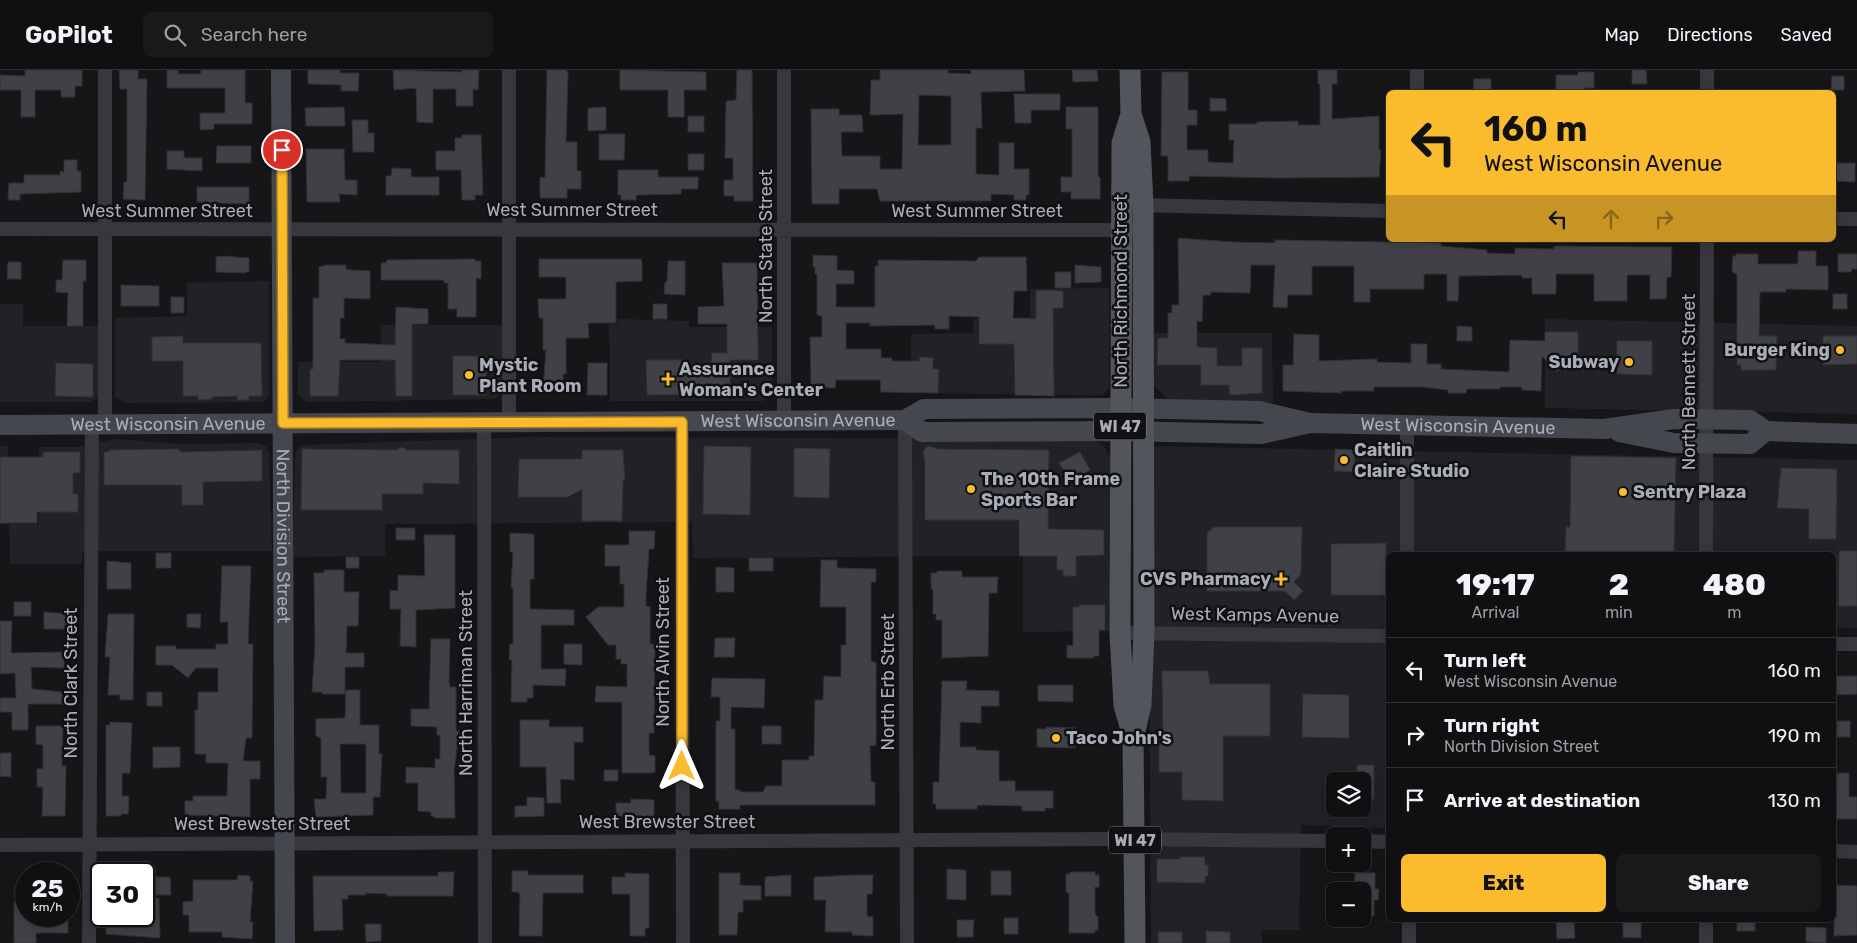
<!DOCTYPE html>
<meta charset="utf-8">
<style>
body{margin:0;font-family:Rubik,sans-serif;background:#19191c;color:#f1f3f6;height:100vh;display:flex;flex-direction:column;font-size:19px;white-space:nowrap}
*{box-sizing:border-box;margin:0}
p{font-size:16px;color:#9c9da0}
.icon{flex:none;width:28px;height:28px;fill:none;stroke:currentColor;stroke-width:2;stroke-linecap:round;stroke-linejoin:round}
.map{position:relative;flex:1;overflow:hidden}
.details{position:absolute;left:1386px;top:482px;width:450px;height:370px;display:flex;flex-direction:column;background:#101013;border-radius:8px;box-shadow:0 2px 12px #0003,0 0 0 1px #303033}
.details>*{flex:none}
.banner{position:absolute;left:1386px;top:20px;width:450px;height:152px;border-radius:8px;box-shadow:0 2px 12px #0003,0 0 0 1px #303033;background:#fabb2d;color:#111;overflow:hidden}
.tools{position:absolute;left:1326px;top:702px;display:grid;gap:10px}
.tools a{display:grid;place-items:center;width:45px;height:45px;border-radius:8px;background:#101013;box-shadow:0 2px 12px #0003,0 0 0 1px #303033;font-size:25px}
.speed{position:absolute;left:15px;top:792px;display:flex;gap:10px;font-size:25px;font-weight:700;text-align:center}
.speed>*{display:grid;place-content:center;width:65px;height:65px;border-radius:50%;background:#101013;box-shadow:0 2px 12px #0003,0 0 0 1px #303033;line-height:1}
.speed small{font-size:12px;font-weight:400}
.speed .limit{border:2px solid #111;border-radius:8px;background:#fff;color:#111}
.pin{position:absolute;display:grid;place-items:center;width:42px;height:42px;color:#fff;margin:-21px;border:2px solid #fff;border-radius:50%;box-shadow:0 1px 5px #0007}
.me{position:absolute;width:55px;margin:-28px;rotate:0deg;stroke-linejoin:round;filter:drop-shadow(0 0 4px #0008)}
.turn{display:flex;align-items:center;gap:18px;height:105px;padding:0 15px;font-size:22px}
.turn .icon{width:65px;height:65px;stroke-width:2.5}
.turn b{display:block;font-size:35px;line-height:42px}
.lanes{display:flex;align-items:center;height:48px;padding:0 15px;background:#0003;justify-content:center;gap:25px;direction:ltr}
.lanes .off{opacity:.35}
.eta{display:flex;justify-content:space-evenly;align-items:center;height:85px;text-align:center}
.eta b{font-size:30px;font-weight:800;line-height:35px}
.button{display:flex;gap:10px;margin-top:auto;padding:10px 15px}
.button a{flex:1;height:58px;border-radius:8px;background:#fabb2d;color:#111;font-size:20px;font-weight:800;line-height:58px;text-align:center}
.button a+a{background:#19191c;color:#f1f3f6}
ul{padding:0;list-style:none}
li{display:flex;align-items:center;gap:15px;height:65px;padding:0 15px;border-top:1px solid #303033}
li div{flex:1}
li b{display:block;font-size:19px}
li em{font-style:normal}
header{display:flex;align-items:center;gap:30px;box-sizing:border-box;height:70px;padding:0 25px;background:#101013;border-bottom:1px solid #303033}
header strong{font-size:24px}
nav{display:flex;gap:28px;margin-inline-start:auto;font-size:18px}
.search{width:350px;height:45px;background:#19191c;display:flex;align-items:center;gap:12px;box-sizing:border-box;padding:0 18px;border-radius:8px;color:#9c9da0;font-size:19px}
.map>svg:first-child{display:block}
.built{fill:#222226;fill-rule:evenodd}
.building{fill:#404146;stroke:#303035;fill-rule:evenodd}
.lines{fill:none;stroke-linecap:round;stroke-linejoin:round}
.street{stroke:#37383e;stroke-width:14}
.secondary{stroke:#45474e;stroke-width:20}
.primary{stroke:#53555d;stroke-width:21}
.route-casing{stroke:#a27a1d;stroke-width:12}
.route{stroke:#fabb2d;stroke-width:9}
.poi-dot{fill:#fabb2d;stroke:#111114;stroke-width:2}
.labels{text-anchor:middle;stroke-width:5;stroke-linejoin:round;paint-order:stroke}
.shield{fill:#111114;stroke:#7b7e88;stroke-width:1}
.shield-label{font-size:16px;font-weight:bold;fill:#a8adb9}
.street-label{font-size:18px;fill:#a8adb9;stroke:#111114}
.poi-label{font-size:18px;font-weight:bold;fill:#a8adb9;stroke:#111114;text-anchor:start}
</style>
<header>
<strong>GoPilot</strong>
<div class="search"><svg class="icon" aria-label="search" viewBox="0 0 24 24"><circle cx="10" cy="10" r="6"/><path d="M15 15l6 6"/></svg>Search here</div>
<nav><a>Map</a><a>Directions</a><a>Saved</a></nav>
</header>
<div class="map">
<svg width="1857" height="873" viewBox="0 0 1857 873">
<rect width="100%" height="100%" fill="#161619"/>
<path class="built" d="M269,211V324L264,332L127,333L115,327V248L187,246V213Z
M1109,218V318L1102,325L911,323V264L973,263L974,249L1030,247V219Z
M0,234H23V256H98V328L90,332H0Z
M618,249L689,251V257H772L773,323L763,331H610L609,254H618Z
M1545,249L1857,256V344L1545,338Z
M381,255H503L502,322L495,329L307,332L298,325V292H381Z
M1151,263H1272L1273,333L1180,330L1166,328L1152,313Z
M530,367L1090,369L1098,372L1103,375L1111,388L1113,561L1023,562V486L693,488L692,452L385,454V486L293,487L295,386L297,379L302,375Z
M115,369L180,374L259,373L266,376L269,382L272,481H83L81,494H10L9,454H0V376H8L9,454H39V377H78Z
M1148,376L1857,390V558H1834V485H1389V758L1301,755L1299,860H1262V873H1151ZM1335,711H1362V739H1335Z"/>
<path class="building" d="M25,0H82V16H75V27H61V20H35V47H21V20H0V5L25,6Z
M119,0H138V9H147L145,130L123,129L124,112H127V19H120Z
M167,0H178V4H201V0H245V33H252V54H214V59L200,60V43H225V18H167Z
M308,0H340V3H359L358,21H341V15L308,14Z
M393,0L462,2V0H479L478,20L473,19V36H456V19H433V53L417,52L416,18L394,20Z
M547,0H566L568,3L566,72H577V101H581V119H567V128H540V107L545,108Z
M620,0L706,2V20H684V47H668V20H620Z
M737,0H752L753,131H734V126H724V110H733V88H725L726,31L736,30Z
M880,0H948V3L971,4V0H1024L1025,21L981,22L982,58H976V104L999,105V73H1014V99H1029V125H1026V130H1014V125L991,124V131H880L877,119H839V134H812L811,39H839V45H862L863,62H841L842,86H880V99H902L903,44L870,45L871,10H880ZM919,25L951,26V75H918Z
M1072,0H1097L1098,11L1073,12Z
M1318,0H1337V14H1332V49L1379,46V80H1381L1379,107L1277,108L1189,106V111H1168V86H1161L1162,2H1188V40H1197V55H1187V80H1208V92L1233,93L1234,70H1229V54H1257V52L1298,51V55H1320V14H1318Z
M1632,0H1646L1647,14H1632Z
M1578,2H1594V18H1585V22H1556V5H1578Z
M1832,6H1844V20H1831Z
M1474,9H1491V22H1473Z
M1014,24H1060V40H1031V53H1015Z
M1210,28L1226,29V41H1210Z
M344,37L345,56H306L305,38Z
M606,37V60L588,61V38Z
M1066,37H1098V107H1100V129H1071V122H1061V107H1072V59H1066Z
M688,46H704V62H688Z
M352,50H368V63H374V82H353Z
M599,64H625L624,90H599Z
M462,65H481L483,125H475V130H462L461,100H436V81H455V68H462Z
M217,76H251V93H216Z
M306,79H344L345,110H357V125L339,124L340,132H307Z
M167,81H184V88H202V101L167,99Z
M688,84H704V100H688Z
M64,90H77V101H81V122L20,124V130H8L9,113H24V105H60V101L64,102Z
M1835,93H1855V112L1834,111Z
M392,98L411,99V107H439V125H386V106H391Z
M618,100H658V107H698V119H681V124L638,125L636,126V130H621V125H618Z
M197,117H249V134L197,132Z
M1178,168L1233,172L1275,173V170L1441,173V176L1487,180V183L1515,184V178L1554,179V176L1672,177L1671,207H1667L1666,229H1650V205H1627V231H1594V204H1556V224H1532V208H1522V205L1459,206L1458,231H1447V204H1424V219H1370V232H1354V196H1312V225H1288L1287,238L1273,237L1275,195H1251L1250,223L1211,222V225H1203L1202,252L1197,251V277L1217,278V296H1242V278H1262V323L1230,325L1229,315H1201V295H1157L1158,268H1168V243H1172V235H1179Z
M1798,181H1816V196H1828V220L1786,219V222H1760L1759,266H1777L1776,300H1741V295H1737V204L1732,202L1733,186H1736V184H1758V194H1798Z
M1838,184H1857V199H1852L1851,202H1838Z
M813,185L837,186V200L854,201V214H836V237H875V196H878V190L976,191L979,187H1026L1027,221H1014L1013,248L1036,249V220L1063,221V238H1053L1054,326L1015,325L1014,274H979V247L949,246V259H935V255L870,256V253H846V279H881V288H892V291H919L920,287L933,288V299H939L938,323L881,322L880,310H836L835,318L811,317L810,267H822V246L817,245V204H815V197H813Z
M224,186L249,188V201L244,203L216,202V187Z
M475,189V191H481V209L476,208V247H457V239H448V213H444V210H381V193H386L387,190Z
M539,189H641L642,193V211L616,212V253H588L589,268H566V304H563V319H543L546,280H543V248H539L538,229H566V207H539Z
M63,190H86V211H83V256H67L68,223L56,222V210H62Z
M668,191H685V225L664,224L665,212H667Z
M8,192H21V209H7Z
M722,193H757L758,290H730V324L647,325L646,290H686V294H711L712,283H727V254H698V237L724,236Z
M327,195H346V199L351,200L370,201V229L344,228V248H340V269H345V273L395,275L396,237L428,239V254H412V326H396L395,290H340L338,326H310V299H313V228H319V197Z
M1075,195L1101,197V212L1075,213Z
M1055,202H1071V218H1055Z
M121,215L159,216V236H121Z
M1833,224H1847V239H1833Z
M171,227H184V243H171Z
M653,234H667V249H653Z
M1457,256L1472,257V271H1457Z
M1545,262H1578V297H1570L1565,302L1561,298L1557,302L1542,286L1541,321L1522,320V317H1500V319H1467L1466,323H1448V320L1422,317H1374V321H1341V323L1283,321V295H1293L1294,264L1319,265V291L1377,289V292L1411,293V274H1427V294H1441V299L1509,302L1510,270L1545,271Z
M183,266V273H261L262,326H249V330H237V326L212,327V329L198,330V326H183V291H152V267Z
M1823,266H1857V294L1823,295Z
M1617,271H1652V305L1617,304Z
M453,286H486V325H453Z
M56,293L93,294V327L55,326Z
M588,293H607V325H587Z
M704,376L751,377L750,445L703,444Z
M930,376L937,379L1049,380L1048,459L1104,460V485L1076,486V506H1063V500H1057V486H1019V450H925V390L923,383L925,378Z
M402,377L407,380H459V414L423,413V424H382V440H301L302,379L396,380Z
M794,378L830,379L829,428L794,427Z
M178,379L181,382L262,380V411L203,412V435H182V415H104V382H109V380Z
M1335,379L1355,380L1354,402L1334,401Z
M582,380H623L625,409L623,411L622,451H582V419L568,427H518L519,389H582Z
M43,382H80V403H73V424H78V442H37V453H0V387H43Z
M1080,382L1090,400L1070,412L1059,393Z
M1571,386L1676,388L1674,485H1565L1566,457H1570Z
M1781,398L1837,399L1836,469H1809V439L1777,438Z
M1214,457H1302L1301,504L1294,512L1303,521L1294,530L1285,521H1207V463Z
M396,458H415V470H396Z
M629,461H655L654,479H649L646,526V536L650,537V574H655L654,663H649V685L655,686V702L651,703H622V632H595L596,616L627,617V594H621V589H616V575H608L586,547L598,537H624V514H620V496H605V475H629Z
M510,463L534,464V509H530V539L574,540V555H541V599H566L565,616L533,615V628H527V632H511L512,590H509L510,574H513V518H511L513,482H510Z
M424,465H455V538L416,540V577L400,576L401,539H390V520L398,521V505L425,506Z
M1386,473V525H1331V474Z
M1839,481H1857V536H1838Z
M156,483H171V498H156Z
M346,487H359V498H346Z
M749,488H773V501H749Z
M821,490H837V498L876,499V512H871V591L876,593V675L870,676L871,712H875V735H740V739H719V731H716V651H720V627H711L712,608L765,609L764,638L731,637V659H735V720H740V722H763L766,716H782V690H809V686H814L815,630H823L824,606L841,607V575H846V537H820Z
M107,491L131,493V519H107Z
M222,496H251L248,574H253L252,668H246L243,691H260V709H250V747L185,745V731H193V726H227L228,693H206V684H195V640H198V622H218V598H196L188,608L172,595H156V576H176V579H216V574H228V552H220Z
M716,497L734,498V522H716Z
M324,500H344V522H359L358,556H347L346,583H364V597H345V624H322V622H312L315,576L314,503H324Z
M937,501H962V507H998L997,523H989L988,586L942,588V550H936V544H933V519H931V503H937Z
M14,532H31V546H14Z
M1079,535H1105V560H1099V586H1094V588H1067V575L1073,576V537H1079Z
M44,542L69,544V555H64V559H44Z
M108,544H134L133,630H120V625H108L110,587H105Z
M187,544H201L200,558L187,557Z
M0,551H12L11,583L64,582V598L31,597L32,619L63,622V634H28V660H12V642H0V628H16L15,603L0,604Z
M715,568H735L734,587H714Z
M431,569H450L449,612L450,617H456V661H459L454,702L455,748H437L431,746V742L418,741V713H406V697L435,698V689H440V665H437V657L411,656V639H429Z
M564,574H582V595L564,594Z
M1162,601H1208L1210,614H1270V666H1223V731L1182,730V702H1159V670H1163Z
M1834,606H1857V624L1834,625Z
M942,611H967L966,620L999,621V636H981V653L960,652V677H976V680L999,681V711H1015V721H1053V738H1045V741H1022V736L983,735L977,736V739H936V734H933V712H939Z
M1038,615H1073V632L1038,631Z
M346,620H360V655H379V684H382L380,727H373V745L316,747L314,729H326L327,707H321V668L316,666V649L345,648ZM340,674H366V723H341Z
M147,622H162V636H147Z
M1303,624L1349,625V668L1302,667Z
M520,650H549V657H583V672H574V710L560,709L561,733H547L546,697H520Z
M1837,651H1850V667H1837Z
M110,652L132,653L130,703H122V726H129L128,744H121V746H106V655H110Z
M36,656H63L62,696H66L65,746H42L43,717H37V699H43V675L36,674Z
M762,656H781V674H762Z
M1046,657L1076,658L1075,678L1037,677V659H1046Z
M153,677H180V697L153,698Z
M0,683H11V707L0,706Z
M1357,695H1374V729H1362V711H1357Z
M604,700H618V711H604Z
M1837,703H1849V727H1857V749H1834V723H1837Z
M527,727L544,728V746L515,747V736H527Z
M631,729L654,730V748L616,746V733H631Z
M1180,787H1205V795H1208V806H1205V813L1157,812V789H1180Z
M947,799L966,800V830L947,829Z
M512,801H528V805H583V823H543L542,866H519L520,825L518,822H512Z
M991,801H1011V825H991Z
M438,802H454L453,826H387V824L366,823V825H348V829H342L343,860L314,861L313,806H438Z
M1070,802H1095V805H1099V817H1095V844L1098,847V860H1095V863H1069V823L1066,822V804H1070Z
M625,803L649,804V858H645V866H630V824H612V807H625Z
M719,803H740V815L761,816V830H743V842H738L737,865H719Z
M1355,803H1375V819H1379L1378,830H1374V846H1362V821H1354Z
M238,805L250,806V811H253L250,852H253L252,869L222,867V862H189V845H183V832L193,831V810H237Z
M791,805V826H765V807Z
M856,805H873L872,824H867V846L873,847V866L852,865V862H825L826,830H814V807Z
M154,807H170L171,825H154Z
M1834,815L1857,816V865L1834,866Z
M144,828H159L160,868L106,864V853L111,852V849L144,850Z
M14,832H26V846H68V863H36V873H14Z
M1004,848H1018V864H1004Z
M957,850H974L973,867H957Z
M1556,850H1574L1575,868L1557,869Z
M1623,850H1641V868L1623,867Z
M1737,850H1755V861H1737Z
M365,854H381V871L366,872Z
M1806,857L1826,858V873L1806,872Z
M1206,861L1230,862V873H1206Z
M1158,862H1182V873H1158Z"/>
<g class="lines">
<path class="street" d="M105,0V354
M509,0V352
M1417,0V22
M1707,0V22
M1137,135L1389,141
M1834,149H1857
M0,159L1129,160
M905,350L907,873
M484,352L485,873
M682,352L683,873
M784,352V0
M1407,355V485
M1706,485L1707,170
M1120,563L1389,566
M1834,574H1857
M1362,771L1389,772
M0,775L1116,769L1335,771
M1834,781L1857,782
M1409,850V873
M1706,850V873
M89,873L92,354"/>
<g class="secondary">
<path id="s1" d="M281,0L285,873"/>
<path id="s2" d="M905,350L922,362L1120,361L1261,364L1310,353L1604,359L1674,349L1750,350L1766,361L1857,364"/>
<path id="s3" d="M0,355L905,350L924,339L1120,338L1259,341L1310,353"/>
<path d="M1619,362L1674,373L1750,374L1766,361"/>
</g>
<path class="primary" d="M1130,0L1131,44L1140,72L1143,135L1144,563L1141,635L1134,665
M1131,44L1122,73L1120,563L1124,635L1133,667L1135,873"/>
</g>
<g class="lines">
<defs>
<path id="route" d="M282,80L283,353L682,352V696"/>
</defs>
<use href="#route" class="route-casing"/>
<use href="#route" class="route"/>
</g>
<g class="poi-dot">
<circle cx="1840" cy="280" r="5"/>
<circle cx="1629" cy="292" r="5"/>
<circle cx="469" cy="305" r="5"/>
<path d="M665.5 301.5h5v5h5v5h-5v5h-5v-5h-5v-5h5z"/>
<circle cx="1344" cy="390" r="5"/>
<circle cx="971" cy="419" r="5"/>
<circle cx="1623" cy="422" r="5"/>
<path d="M1278.5 501.5h5v5h5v5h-5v5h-5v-5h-5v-5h5z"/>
<circle cx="1056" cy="668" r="5"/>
</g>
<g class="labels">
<g class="shield">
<rect x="1094" y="342.5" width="52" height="27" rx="4"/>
<rect x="1109" y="756.5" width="52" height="27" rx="4"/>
</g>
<g class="shield-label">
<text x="1120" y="362">WI 47</text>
<text x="1135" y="776">WI 47</text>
</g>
<g class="street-label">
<text x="572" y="146">West Summer Street</text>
<text x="167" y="147">West Summer Street</text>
<text x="977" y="147">West Summer Street</text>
<text transform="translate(766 176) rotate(-90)" y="6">North State Street</text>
<text transform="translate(1121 221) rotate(-90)" y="6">North Richmond Street</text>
<text transform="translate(1689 312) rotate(-90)" y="6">North Bennett Street</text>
<text dy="6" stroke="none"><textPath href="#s3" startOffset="798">West Wisconsin Avenue</textPath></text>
<text dy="6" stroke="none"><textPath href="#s3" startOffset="168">West Wisconsin Avenue</textPath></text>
<text dy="6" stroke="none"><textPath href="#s2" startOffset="558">West Wisconsin Avenue</textPath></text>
<text dy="6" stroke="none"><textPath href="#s1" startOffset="466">North Division Street</textPath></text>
<text transform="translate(1255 545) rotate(1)" y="6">West Kamps Avenue</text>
<text transform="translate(663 582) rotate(-90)" y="6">North Alvin Street</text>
<text transform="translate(888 612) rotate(-90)" y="6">North Erb Street</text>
<text transform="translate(71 613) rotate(-90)" y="6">North Clark Street</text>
<text transform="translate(466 613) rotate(-90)" y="6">North Harriman Street</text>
<text x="667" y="758">West Brewster Street</text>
<text x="262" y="760">West Brewster Street</text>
</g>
<g class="poi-label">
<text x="1830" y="286" text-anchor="end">Burger King</text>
<text x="1619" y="298" text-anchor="end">Subway</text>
<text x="479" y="301">Mystic<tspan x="479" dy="21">Plant Room</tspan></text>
<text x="679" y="305">Assurance<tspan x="679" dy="21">Woman's Center</tspan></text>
<text x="1354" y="386">Caitlin<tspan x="1354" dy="21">Claire Studio</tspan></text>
<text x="981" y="415">The 10th Frame<tspan x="981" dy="21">Sports Bar</tspan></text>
<text x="1633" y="428">Sentry Plaza</text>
<text x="1271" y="515" text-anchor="end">CVS Pharmacy</text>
<text x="1066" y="674">Taco John's</text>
</g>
</g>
</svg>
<div class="tools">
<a><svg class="icon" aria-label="layers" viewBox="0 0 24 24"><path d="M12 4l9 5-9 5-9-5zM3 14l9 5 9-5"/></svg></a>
<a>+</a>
<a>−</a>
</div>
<div class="speed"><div>25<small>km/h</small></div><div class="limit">30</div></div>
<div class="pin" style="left:282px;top:80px;background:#d93025"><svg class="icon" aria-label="arrive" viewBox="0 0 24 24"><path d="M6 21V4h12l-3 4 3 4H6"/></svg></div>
<svg class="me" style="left:682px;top:696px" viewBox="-20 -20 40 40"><path d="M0-17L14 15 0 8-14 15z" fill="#fabb2d" stroke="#fff" stroke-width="4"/></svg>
<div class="banner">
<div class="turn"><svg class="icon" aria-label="left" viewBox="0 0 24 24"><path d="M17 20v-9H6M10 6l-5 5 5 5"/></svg><div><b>160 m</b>West Wisconsin Avenue</div></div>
<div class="lanes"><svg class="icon" aria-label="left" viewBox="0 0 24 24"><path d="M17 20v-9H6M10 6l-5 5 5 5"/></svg><svg class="icon off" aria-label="ahead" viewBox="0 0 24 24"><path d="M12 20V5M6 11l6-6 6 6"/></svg><svg class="icon off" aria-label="right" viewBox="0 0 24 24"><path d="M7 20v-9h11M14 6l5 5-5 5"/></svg></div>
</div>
<section class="details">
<div class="eta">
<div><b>19:17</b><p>Arrival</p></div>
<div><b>2</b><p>min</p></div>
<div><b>480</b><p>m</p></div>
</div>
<ul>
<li><svg class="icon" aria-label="left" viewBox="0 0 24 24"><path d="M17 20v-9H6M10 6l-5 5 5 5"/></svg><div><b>Turn left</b><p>West Wisconsin Avenue</p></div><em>160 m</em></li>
<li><svg class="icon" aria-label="right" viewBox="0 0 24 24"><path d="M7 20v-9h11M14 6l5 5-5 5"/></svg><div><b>Turn right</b><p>North Division Street</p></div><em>190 m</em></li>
<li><svg class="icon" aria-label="arrive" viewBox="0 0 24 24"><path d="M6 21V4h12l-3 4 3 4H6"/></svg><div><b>Arrive at destination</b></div><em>130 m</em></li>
</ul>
<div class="button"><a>Exit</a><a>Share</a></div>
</section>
</div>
